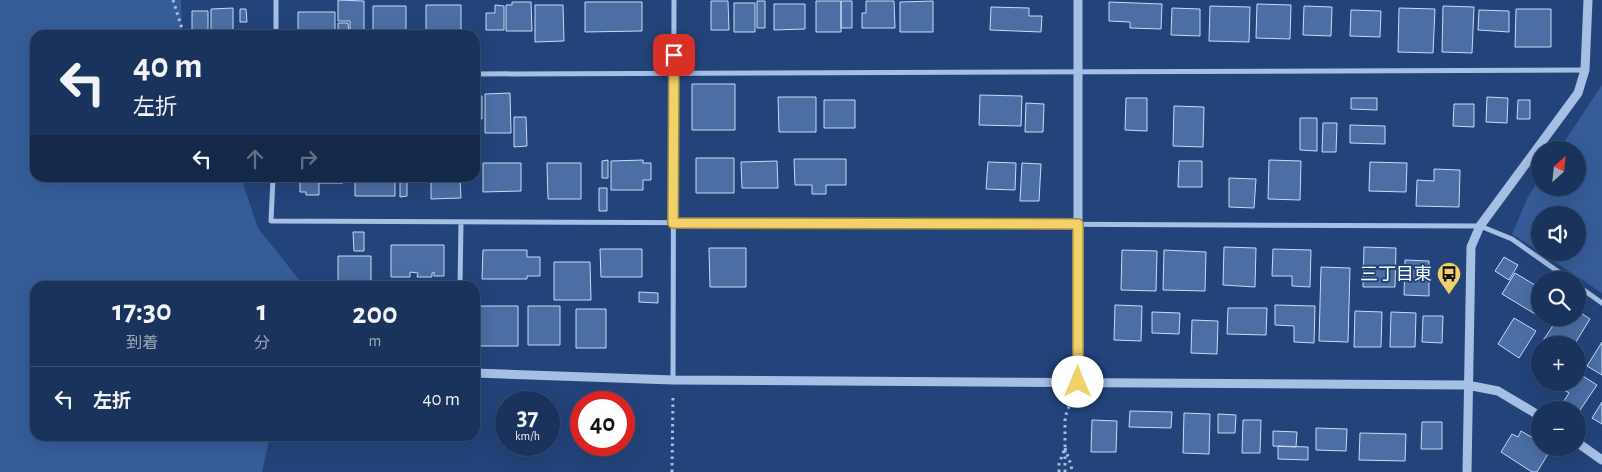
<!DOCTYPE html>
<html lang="ja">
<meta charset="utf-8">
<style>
body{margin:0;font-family:"Alegreya Sans","Noto Sans JP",sans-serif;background:#273f65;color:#f1f3f6;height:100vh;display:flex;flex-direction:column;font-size:19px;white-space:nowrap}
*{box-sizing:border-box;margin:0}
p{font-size:16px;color:#9faabb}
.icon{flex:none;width:28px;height:28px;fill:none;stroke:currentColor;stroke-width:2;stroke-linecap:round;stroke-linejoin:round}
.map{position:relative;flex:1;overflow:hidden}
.details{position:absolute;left:30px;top:281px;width:450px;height:160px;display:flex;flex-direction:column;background:#1a335c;border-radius:15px;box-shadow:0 5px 20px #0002,0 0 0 1px #384e72}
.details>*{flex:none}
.top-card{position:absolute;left:30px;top:30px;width:450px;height:152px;border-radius:15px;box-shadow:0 5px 20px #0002,0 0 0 1px #384e72;background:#1a335c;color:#f1f3f6;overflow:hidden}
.needle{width:32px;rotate:27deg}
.fabs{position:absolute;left:1531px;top:141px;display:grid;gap:10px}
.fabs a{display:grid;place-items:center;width:55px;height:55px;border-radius:50%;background:#1a335c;box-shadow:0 5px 20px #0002,0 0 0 1px #384e72;font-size:25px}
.speed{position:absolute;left:495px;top:391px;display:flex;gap:10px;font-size:25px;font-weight:700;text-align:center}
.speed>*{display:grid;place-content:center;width:65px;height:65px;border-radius:50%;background:#1a335c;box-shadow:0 5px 20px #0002,0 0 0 1px #384e72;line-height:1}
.speed small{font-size:12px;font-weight:400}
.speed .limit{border:8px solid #d22;background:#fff;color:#111}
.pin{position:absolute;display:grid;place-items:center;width:42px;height:42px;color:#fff;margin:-21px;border-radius:10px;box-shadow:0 2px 8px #0006}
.me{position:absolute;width:55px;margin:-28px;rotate:0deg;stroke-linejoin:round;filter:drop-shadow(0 0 4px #0008)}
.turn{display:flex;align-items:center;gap:18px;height:105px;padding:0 20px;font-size:22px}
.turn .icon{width:65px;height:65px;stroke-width:2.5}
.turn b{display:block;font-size:35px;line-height:42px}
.lanes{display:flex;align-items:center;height:48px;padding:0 20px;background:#0003;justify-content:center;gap:25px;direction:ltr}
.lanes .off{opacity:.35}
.eta{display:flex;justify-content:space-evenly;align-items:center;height:85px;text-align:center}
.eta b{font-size:30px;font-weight:600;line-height:35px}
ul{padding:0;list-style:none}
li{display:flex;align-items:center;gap:15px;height:65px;padding:0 20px;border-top:1px solid #384e72}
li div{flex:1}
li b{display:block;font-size:19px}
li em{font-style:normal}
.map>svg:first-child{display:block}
.green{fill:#365d99}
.building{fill:#4b6ea4;stroke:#c9daf4}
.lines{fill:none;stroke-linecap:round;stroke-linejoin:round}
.path{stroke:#a6bfe5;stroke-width:3;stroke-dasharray:2.5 4;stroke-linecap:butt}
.minor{stroke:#a6bfe5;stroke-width:5}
.tertiary{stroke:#a6bfe5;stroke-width:9}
.route-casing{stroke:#9c8845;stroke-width:12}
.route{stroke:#f0d16a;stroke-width:9}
.labels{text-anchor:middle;stroke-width:4;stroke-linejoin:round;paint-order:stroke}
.poi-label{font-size:18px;fill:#fff;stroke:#23447b;text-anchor:end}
</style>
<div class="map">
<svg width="1602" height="472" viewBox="0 0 1602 472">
<rect width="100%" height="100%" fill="#23447b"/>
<path class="green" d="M0,0H181L182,35H35V178H241L258,228L304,286H35V436H270L262,472H0Z
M1602,85V293L1540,252H1578V215H1540V252L1512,234L1528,197L1540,178V188H1578V150H1559Z"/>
<path class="building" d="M338,0L364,1V35H350V21H338Z
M711,1H728L729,30H711Z
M757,1H765V28H757Z
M816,1H841V32H816Z
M841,1H852V28H841Z
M866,1H894L895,28H862V13H866Z
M933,1V32H900V2Z
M512,2H531L532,31H506V5H512Z
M585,2H642V31L585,32Z
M1109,2L1162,4L1161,29L1130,28V22L1109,21Z
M734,3H755V32H734Z
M774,4H805V29L774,30Z
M1257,4L1291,5L1290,39L1256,38Z
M426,5H461V35H426Z
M495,5L504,6V30H486V13H495Z
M535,5H563L564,41L535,42Z
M373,6H406V35H373Z
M1210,6L1250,7L1249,42L1209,41Z
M1304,6L1332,7L1331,36L1303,35Z
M1443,6L1474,7L1472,53L1442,52Z
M991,7L1029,8V16H1042L1041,32L990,30Z
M233,8V30H243V35H211V9Z
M1172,8L1200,9V36L1171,35Z
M1399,8L1435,9L1433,53L1398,52Z
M240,9H246L247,22H240Z
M1516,9H1551V47H1515Z
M1351,10L1381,11L1380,37L1350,36Z
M1479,10L1509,11V32L1478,30Z
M192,11H208V35H192Z
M298,12H335V35H298Z
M338,23H348L349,35H338Z
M692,84H735V130H692Z
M510,93L511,133H485V94Z
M980,95L1022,96L1021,126L979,125Z
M477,96H482V119H477Z
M778,97H816V132H779Z
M1487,97L1508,98L1507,123L1486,122Z
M1126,98H1147V131L1125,130Z
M1351,98H1377V110L1351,109Z
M824,100H855V128H824Z
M1518,100H1530V119H1517Z
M1026,103L1044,104L1043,132H1025Z
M1454,104H1474V127L1453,126Z
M1174,106L1204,107L1203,147L1173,146Z
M514,117H526L527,146L514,147Z
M1300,118H1317V151L1300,150Z
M1323,123H1337L1336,152H1322Z
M1350,125L1385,126V144L1350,143Z
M696,158H734V193H696Z
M794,159H846V185H826V194H812V185H795Z
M608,160V178H602V161Z
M643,160V163H651V180H643V190H611V161Z
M1269,160L1301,161L1300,200L1268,199Z
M777,161L778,188H742L741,162Z
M1179,161H1202V187H1178Z
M988,162L1016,163L1015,190L986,189Z
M1370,162L1407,163L1406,192L1369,191Z
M483,163H521V191L483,192Z
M547,163H581V199H548Z
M1022,163L1041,164L1039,201H1020Z
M1434,169L1460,170L1459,207L1416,206L1417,180L1434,181Z
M300,178H343V183H319V195H306V192H300Z
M355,178H395V196H355Z
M400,178H407V196L400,197Z
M431,178H460L461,198L431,199Z
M1229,178L1256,179L1254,208L1229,207Z
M599,188H607V211H599Z
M353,232H364V251H354Z
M391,245H444V276H434V272L432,273V277H417L418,273L410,272V277H391Z
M1224,247L1256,248L1255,287L1223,285Z
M1364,247L1396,248L1395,287H1363Z
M709,248H746V287H710Z
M600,249H642V277H601Z
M1273,249L1311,250L1310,287L1292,286V276H1272Z
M483,250H527V257H540V276H527V279H482Z
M1122,250L1157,251L1156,291L1121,290Z
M1164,250L1206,252L1205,291L1163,290Z
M338,256H371V281H377V286H338Z
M1504,257L1518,265L1509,280L1495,271Z
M1405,260L1429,261V296L1404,295Z
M554,262H590L591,300H554Z
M1321,267L1350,268L1348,342L1319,341Z
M1515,273L1540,288V317L1502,294Z
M639,292L658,293V303L639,302Z
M1115,305L1142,306L1141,341L1114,340Z
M1275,305L1315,306L1314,343L1294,342V326L1275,325Z
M480,306H518V346H480Z
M528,306H560V345H528Z
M1228,308H1267L1266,335L1227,334Z
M576,309H606V348H576Z
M1355,311L1382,312L1381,347H1354Z
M1578,311L1590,319L1574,345H1540L1558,318H1578Z
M1152,312L1180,313L1179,334L1152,333Z
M1391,312L1416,313L1415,347H1390Z
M1423,316H1443L1442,343L1422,342Z
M1514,318L1536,331L1519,358L1498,344Z
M1192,320L1218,321L1217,354L1191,353Z
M1602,342V375L1587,366Z
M1578,373L1597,385L1578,413V410H1571L1562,404L1569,393L1556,385L1558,382H1578Z
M1602,402V424L1592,418Z
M1130,411L1172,412L1171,428L1129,427Z
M1184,413L1210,414L1209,454L1183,453Z
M1218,414L1236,415L1235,433H1218Z
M1092,420L1117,421L1116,452H1091Z
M1243,420H1261L1260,453H1242Z
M1422,422H1442V449H1421Z
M1316,428L1347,429L1346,451L1316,450Z
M1273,431L1297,432L1296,447L1273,446Z
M1521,431L1540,442V448L1551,449L1537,472H1532L1501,452L1512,434L1518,437Z
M1360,433L1406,434L1405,461L1359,460Z
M1278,446L1308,447V460L1278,459Z"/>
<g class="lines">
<path class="path" d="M173,0L184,35
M1065,448L1071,465L1072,472
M1065,450V472
M672,472L673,395
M1059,472V464L1065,448V417L1072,399"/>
<path class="minor" d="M276,35V0
M475,74L1585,70
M273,178L271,221L1480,226L1512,239L1570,280
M460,286L461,222
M1578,286L1602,303
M673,380L674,0"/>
<path class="tertiary" d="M475,373L673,380L1467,385L1498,391L1540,416
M1078,382V0
M1578,443L1602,460
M1467,472L1471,247L1480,226L1578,93L1585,70L1588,0"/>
</g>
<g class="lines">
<defs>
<path id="route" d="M674,55L673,223L1078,224V382"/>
</defs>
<use href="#route" class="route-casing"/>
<use href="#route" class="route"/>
</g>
<defs>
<symbol id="bus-pin" viewBox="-11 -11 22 30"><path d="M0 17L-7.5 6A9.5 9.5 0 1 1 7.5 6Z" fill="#f0d16a" stroke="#23447b"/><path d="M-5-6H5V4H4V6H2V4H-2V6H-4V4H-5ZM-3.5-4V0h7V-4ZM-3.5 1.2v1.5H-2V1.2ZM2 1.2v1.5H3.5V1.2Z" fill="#111"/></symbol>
</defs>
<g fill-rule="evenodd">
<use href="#bus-pin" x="1435" y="260" width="28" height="38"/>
</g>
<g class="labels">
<g class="poi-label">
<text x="1432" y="280">三丁目東</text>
</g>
</g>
</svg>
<div class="fabs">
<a><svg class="needle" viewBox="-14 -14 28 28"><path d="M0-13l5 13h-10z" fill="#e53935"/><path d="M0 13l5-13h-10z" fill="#9faabb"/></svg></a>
<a><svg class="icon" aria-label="sound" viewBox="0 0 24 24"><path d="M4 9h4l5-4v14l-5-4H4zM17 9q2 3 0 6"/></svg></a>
<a><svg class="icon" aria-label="search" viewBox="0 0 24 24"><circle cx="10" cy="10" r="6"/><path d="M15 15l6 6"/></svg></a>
<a>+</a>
<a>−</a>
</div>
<div class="speed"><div>37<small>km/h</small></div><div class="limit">40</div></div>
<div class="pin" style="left:674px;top:55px;background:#d93025"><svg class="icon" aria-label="arrive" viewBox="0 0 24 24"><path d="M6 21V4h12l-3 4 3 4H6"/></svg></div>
<svg class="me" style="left:1078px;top:382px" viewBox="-20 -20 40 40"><circle r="19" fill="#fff"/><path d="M0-13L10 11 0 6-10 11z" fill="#f0d16a"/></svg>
<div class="top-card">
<div class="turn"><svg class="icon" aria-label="left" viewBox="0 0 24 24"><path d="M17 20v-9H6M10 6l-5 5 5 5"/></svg><div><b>40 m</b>左折</div></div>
<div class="lanes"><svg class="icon" aria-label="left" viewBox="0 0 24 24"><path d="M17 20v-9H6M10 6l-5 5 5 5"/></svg><svg class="icon off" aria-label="ahead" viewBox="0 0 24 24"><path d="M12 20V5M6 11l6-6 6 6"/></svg><svg class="icon off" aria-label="right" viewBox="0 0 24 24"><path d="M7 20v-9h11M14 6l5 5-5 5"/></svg></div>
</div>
<section class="details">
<div class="eta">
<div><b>17:30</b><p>到着</p></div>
<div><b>1</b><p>分</p></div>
<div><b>200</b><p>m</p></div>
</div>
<ul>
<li><svg class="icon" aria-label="left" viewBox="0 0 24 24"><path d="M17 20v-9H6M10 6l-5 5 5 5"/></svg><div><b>左折</b></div><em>40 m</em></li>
</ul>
</section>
</div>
